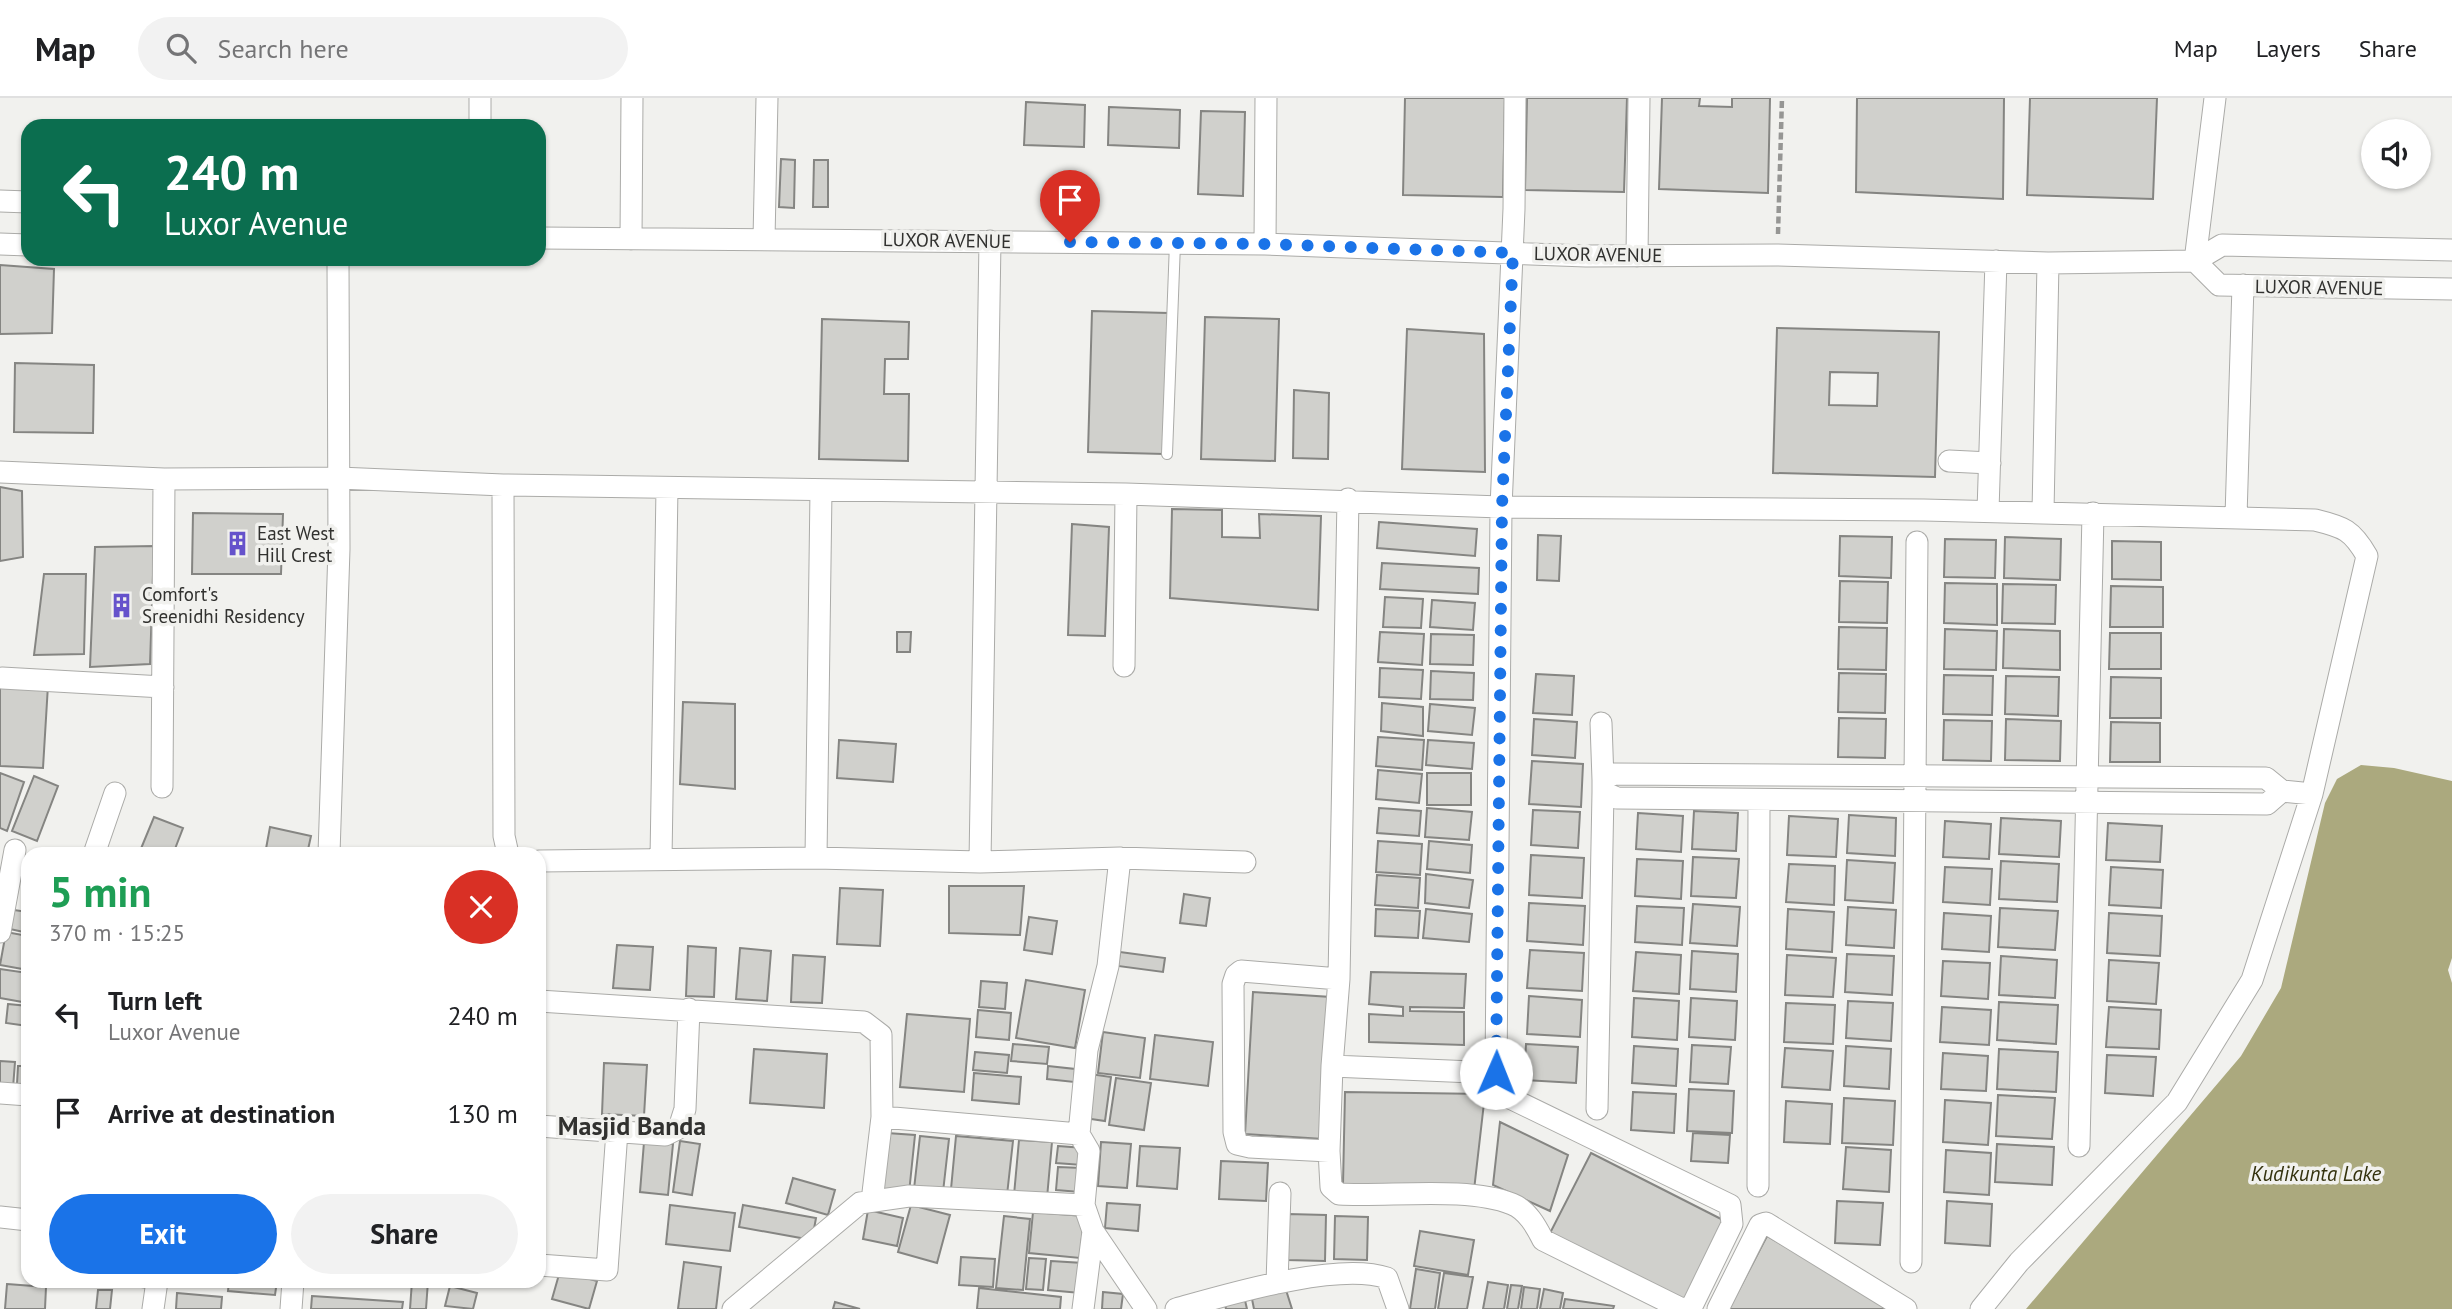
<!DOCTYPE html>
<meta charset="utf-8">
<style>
body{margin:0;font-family:"PT Sans",sans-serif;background:#f2f2f2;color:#202124;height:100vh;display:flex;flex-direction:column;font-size:26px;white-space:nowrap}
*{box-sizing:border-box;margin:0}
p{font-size:23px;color:#757577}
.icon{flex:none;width:38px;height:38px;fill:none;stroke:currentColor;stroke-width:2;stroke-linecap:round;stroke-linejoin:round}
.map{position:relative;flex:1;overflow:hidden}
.side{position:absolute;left:21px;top:749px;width:525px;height:441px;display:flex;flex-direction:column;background:#fff;border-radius:21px;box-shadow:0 2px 5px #0004}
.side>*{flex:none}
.top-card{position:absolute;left:21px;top:21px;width:525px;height:147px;border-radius:21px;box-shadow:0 2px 5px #0004;background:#0b6e4f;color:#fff;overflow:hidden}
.tools{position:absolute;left:2361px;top:21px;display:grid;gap:14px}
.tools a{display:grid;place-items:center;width:70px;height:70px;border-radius:50%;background:#fff;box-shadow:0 2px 5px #0004;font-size:35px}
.pin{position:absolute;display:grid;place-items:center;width:60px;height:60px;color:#fff;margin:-72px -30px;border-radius:50% 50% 50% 0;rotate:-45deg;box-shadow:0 0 7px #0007}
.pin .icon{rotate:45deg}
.me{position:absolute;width:77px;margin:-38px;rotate:1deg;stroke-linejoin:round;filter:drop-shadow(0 0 5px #0008)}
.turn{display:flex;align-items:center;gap:24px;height:147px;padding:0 28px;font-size:32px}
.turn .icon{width:91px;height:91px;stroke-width:2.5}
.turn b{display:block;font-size:49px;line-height:60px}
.round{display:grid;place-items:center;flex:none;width:74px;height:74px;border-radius:37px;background:#f2f2f2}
.overview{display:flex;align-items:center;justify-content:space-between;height:119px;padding:0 28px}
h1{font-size:42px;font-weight:800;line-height:52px;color:#1e9e55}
.action{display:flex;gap:14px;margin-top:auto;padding:14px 28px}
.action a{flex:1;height:80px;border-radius:42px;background:#1a73e8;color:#fff;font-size:28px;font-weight:800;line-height:80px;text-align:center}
.action a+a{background:#f2f2f2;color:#202124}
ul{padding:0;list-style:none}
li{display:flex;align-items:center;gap:21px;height:98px;padding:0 28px}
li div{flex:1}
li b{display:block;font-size:26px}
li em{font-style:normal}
header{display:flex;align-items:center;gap:42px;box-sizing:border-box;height:98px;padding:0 35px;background:#fff;border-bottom:2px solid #e0e0e0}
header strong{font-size:33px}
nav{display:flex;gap:38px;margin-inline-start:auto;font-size:24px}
.search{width:490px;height:63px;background:#f2f2f2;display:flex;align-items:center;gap:18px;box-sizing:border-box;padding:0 24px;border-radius:38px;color:#757577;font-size:26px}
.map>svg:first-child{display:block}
.water{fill:#aba97e}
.building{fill:#d0d0cc;stroke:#858582;stroke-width:2;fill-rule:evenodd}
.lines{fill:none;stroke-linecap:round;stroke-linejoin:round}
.service-casing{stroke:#ababa8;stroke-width:12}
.minor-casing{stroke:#ababa8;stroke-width:23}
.path{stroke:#969694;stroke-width:4.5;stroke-dasharray:7 3.5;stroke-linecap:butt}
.service{stroke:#fff;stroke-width:10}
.minor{stroke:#fff;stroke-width:21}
.route{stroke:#1a73e8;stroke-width:12;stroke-dasharray:0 21.6}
.labels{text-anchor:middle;stroke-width:7;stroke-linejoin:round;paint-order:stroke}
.street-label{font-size:19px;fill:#31312f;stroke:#f1f1ee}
.poi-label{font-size:19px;fill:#31312f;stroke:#f1f1ee;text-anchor:start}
.water-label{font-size:21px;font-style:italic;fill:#34320e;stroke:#f1f1ee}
.district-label{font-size:26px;font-weight:bold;fill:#31312f;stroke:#f1f1ee}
</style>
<header>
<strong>Map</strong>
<div class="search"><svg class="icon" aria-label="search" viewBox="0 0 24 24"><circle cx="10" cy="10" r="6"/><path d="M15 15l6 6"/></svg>Search here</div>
<nav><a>Map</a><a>Layers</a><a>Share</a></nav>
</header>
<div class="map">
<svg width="2452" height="1211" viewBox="0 0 2452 1211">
<rect width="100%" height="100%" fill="#f1f1ee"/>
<path class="water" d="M2361,667L2394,670L2452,683V860L2448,872L2452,885V1211H2026L2241,958L2281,890L2325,705L2337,681Z"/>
<path class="building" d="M1405,0H1505L1503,99L1403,97Z
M1527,0H1627L1624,94L1525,92Z
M1662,0H1700L1699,8L1732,9V0H1770L1768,95L1659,91Z
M1857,0H2004L2003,101L1856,94Z
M2030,0H2157L2153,101L2027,97Z
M1026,4L1085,7L1084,49L1024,47Z
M1109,9L1180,12L1179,50L1108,47Z
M1201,13L1245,14L1243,98L1198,96Z
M781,61L795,62L794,110L779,109Z
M814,62H828V109H813Z
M0,167L54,171L52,235L0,236Z
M1092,213L1168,215L1164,356L1088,354Z
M1205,219L1279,221L1275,363L1201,361Z
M822,221L909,224L908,261H885L884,296H909L908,363L819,361Z
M1777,230L1939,234L1935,379L1773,375ZM1830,274L1878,275L1877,308L1829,307Z
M1407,231L1484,236L1485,374L1402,371Z
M15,265L94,267L93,335L14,334Z
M1294,292L1329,295L1328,361L1293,360Z
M0,389L22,393L23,459L0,463Z
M1172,411L1222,412V439L1260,440L1259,416L1321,418L1318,512L1170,500Z
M193,415L283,416L281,476H192Z
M1379,424L1477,431L1475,458L1377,450Z
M1072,426L1109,429L1105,538L1068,537Z
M1538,437L1561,438L1559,483L1537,482Z
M1840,438L1892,439L1891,480L1839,478Z
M2005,439L2061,441L2060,482L2004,480Z
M1945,441L1996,442L1995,480L1944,479Z
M2112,443L2161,444V482L2112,481Z
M154,448L150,566L90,569L95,449Z
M1382,465L1479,470L1478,496L1380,491Z
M44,476H86L84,556L34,557Z
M1840,483L1888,484L1887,525L1839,524Z
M1945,485L1997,486V527L1944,525Z
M2003,486L2056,487L2055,526L2002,525Z
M2111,488L2163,489V529H2110Z
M1385,499L1423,501L1421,530L1383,529Z
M1432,502L1475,505L1473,532L1430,529Z
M1839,529L1887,530L1886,572L1838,571Z
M1945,531L1997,533L1996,572L1944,571Z
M2004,531L2060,533V572L2003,570Z
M897,534H911L910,554H897Z
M1380,534L1424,536L1422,567L1378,564Z
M2110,535H2161V571H2109Z
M1431,536L1474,537L1473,567L1430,566Z
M1380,570L1423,572L1421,601L1379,599Z
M1431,573L1474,575L1473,602L1430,601Z
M1839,575L1886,576L1885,615L1838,614Z
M1536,576L1574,578L1572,617L1533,615Z
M1944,577L1993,578L1992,617L1943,616Z
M2006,578L2059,579L2058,618L2005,616Z
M2111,579L2161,580V620H2110Z
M48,587L43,670L0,668V588Z
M683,604L735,606V691L680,686Z
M1382,605L1423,609V638L1381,633Z
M1430,606L1475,610L1472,637L1428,633Z
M1839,620L1886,621L1885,660L1838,659Z
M1534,621L1577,624L1575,660L1532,657Z
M2006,621L2061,623L2060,663L2005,662Z
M1944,622L1992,623L1991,663L1943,662Z
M2111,624L2160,625V664H2110Z
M1378,639L1424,642L1422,672L1376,668Z
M839,642L896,646L893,684L837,680Z
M1428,642L1474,645L1472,671L1426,667Z
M1532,663L1583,666L1581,709L1529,706Z
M1378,672L1422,676L1419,705L1376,701Z
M0,675L24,684L7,733L0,730Z
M1427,675H1471V707H1427Z
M34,678L58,688L37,743L12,733Z
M1379,710L1421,713L1419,738L1377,735Z
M1427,710L1472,714L1469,742L1425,739Z
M1533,712L1580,714L1578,750L1531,747Z
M1694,713L1738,715L1736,753L1692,751Z
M1638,715L1683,718L1681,754L1636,751Z
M1849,717L1896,720L1895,758L1847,755Z
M1789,718L1838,721L1836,759L1787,757Z
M154,719L183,730L173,756L140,753Z
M2001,720L2061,723L2059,759L1999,756Z
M1945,723L1991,726L1989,761L1943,759Z
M2108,725L2162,728L2160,764L2106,762Z
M270,729L311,738L307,756H265Z
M1378,743L1422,746L1420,777L1376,774Z
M1429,743L1472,747L1470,775L1427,771Z
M1531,757L1584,760L1582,800L1529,797Z
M1693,759L1739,761L1736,800L1691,798Z
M1637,761L1683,763L1681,801L1635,798Z
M1847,762L1895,765L1893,805L1845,802Z
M2001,763L2059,766L2057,804L1999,801Z
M1789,766L1835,768L1834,807L1786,804Z
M1945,769L1992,771L1990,807L1943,804Z
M2111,769L2163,772L2161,810L2109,807Z
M1426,776L1473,782L1469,810L1425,805Z
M1377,777L1420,780L1418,810L1375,807Z
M949,788H1024L1020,837L949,835Z
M840,790L883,792L880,848L837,846Z
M1184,796L1210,800L1206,828L1180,825Z
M1529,805L1585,808L1583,847L1527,843Z
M1693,806L1740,809L1737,848L1690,845Z
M1637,808L1684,810L1682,847L1635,844Z
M1848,809L1896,812L1894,850L1846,847Z
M2000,810L2058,813L2055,852L1998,849Z
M1376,811L1420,813L1418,840L1375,838Z
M1426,811L1472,816L1469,844L1423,840Z
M1788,811L1834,814L1832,854L1786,851Z
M14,812L28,814V835L10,831Z
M1944,815L1991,818L1989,854L1942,851Z
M2109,815L2162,818L2160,858L2107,855Z
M1029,819L1057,823L1052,856L1024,852Z
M6,834L28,838V872L0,867Z
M617,847L653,849L650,892L613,890Z
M688,848L716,850L714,899L686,898Z
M740,850L771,853L767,903L736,901Z
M1530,852L1584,855L1582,893L1527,890Z
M1692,853L1738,856L1736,894L1690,891Z
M1120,854L1165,860L1163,874L1118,868Z
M1636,854L1681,857L1679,896L1633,893Z
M1847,856L1894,858L1892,897L1845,894Z
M793,857L825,859L822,905L791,904Z
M1787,857L1836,860L1833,899L1785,897Z
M2001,858L2057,862L2055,900L1999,897Z
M2109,862L2159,865L2156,906L2107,903Z
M1943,863L1990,865L1988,901L1941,898Z
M0,871L28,875V905L0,900Z
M1371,874L1466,876L1464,910L1410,909V913L1464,914V947L1369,944V916L1403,918V909L1369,906Z
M1026,882L1085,892L1075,950L1016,940Z
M981,883L1007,885L1005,911L979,909Z
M1253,894L1331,899L1323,1041L1245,1036Z
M1529,898L1582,902L1580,939L1527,936Z
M1634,900L1679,903L1677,942L1632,939Z
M1691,900L1737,903L1735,942L1689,939Z
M1848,903L1893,905L1891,943L1846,940Z
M1999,904L2058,907L2056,946L1997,942Z
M1786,905L1835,907L1833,946L1784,944Z
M8,906L28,908V928L6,925Z
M1942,909L1991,912L1989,947L1940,944Z
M2109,909L2161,912L2159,951L2106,949Z
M978,912L1011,915L1009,942L976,939Z
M907,916L970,921L964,994L900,989Z
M1103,934L1145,940L1140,980L1098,975Z
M1155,937L1213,944L1208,988L1150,981Z
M1013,946L1049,949L1047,966L1011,963Z
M1526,946L1578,949L1576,985L1524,982Z
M1692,947L1731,949L1728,986L1690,984Z
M1634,948L1678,951L1676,988L1632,985Z
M1846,948L1891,951L1889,991L1844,988Z
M1785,950L1833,953L1830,992L1782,989Z
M754,951L827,956L824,1010L750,1005Z
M1999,951L2058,954L2056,994L1997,991Z
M975,954L1009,957L1007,975L973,972Z
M1943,955L1988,958L1986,993L1941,991Z
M2107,957L2156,959L2153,998L2105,995Z
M0,963L15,964L13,990L0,989Z
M604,965L647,967L644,1018L602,1016Z
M18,968H28V987L17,986Z
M1048,968L1075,971L1074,984L1047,981Z
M974,975L1021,979L1019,1006L972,1002Z
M1090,976L1111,979L1105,1023L1084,1020Z
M1116,980L1151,985L1144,1032L1109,1027Z
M1689,991L1734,993L1732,1035L1687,1033Z
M1345,994L1485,996L1474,1092L1343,1086Z
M1633,994L1676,996L1674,1035L1631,1032Z
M1998,997L2055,1000L2052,1041L1996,1038Z
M1844,1000L1895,1003L1893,1047L1842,1045Z
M1945,1002L1991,1005L1988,1047L1943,1044Z
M1786,1003L1832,1006L1830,1046L1784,1044Z
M1500,1024L1568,1057L1550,1113L1493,1087Z
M887,1035L915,1037L909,1095L881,1092Z
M1693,1035L1730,1037L1728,1065L1691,1063Z
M920,1038L949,1041L943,1094L914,1091Z
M956,1038L1013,1043L1007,1097L951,1091Z
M1019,1042L1052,1044L1047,1100L1014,1097Z
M680,1043L700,1046L692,1097L673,1094Z
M644,1044L673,1046L668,1097L640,1094Z
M1101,1044L1131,1046L1127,1090L1098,1088Z
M1997,1046L2054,1049L2052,1087L1995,1084Z
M1058,1048L1084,1050L1082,1067L1056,1065Z
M1140,1048L1180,1050L1177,1091L1137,1088Z
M1846,1049L1891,1052L1889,1094L1843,1091Z
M1946,1052L1991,1055L1989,1097L1944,1094Z
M1591,1055L1729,1125L1685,1209L1548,1139Z
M1221,1063L1268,1065L1266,1103L1219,1101Z
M1058,1069L1082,1070L1080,1094L1056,1092Z
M27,1073H28V1113H23Z
M793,1080L835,1092L828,1117L786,1105Z
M1837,1103L1883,1105L1880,1147L1835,1145Z
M1947,1103L1992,1106L1990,1148L1945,1145Z
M1107,1105L1140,1107L1138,1133L1105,1130Z
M670,1107L735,1115L730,1153L666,1146Z
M743,1107L816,1120L812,1142L739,1129Z
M911,1107L950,1117L937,1165L898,1154Z
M868,1112L903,1120L897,1148L863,1141Z
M1033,1114L1084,1118L1080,1160L1029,1155Z
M1288,1116L1326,1117L1325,1163L1287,1162Z
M1004,1118L1030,1121L1023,1192L996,1190Z
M1335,1118L1368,1119L1367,1162L1334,1161Z
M1420,1133L1474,1142L1468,1177L1414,1168Z
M1767,1138L1895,1211H1729Z
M961,1159L995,1161L993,1189L959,1187Z
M1029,1160L1046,1161L1043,1192L1026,1191Z
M1051,1163L1083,1165L1080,1195L1048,1192Z
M684,1164L721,1169L716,1211H678Z
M1416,1171L1440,1175L1435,1211H1410Z
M560,1173L597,1183L589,1211L552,1201Z
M1444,1175L1473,1179L1467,1211H1438Z
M93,1183H150V1190Z
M229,1183H277L275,1197L228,1193Z
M412,1183H428L426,1211H410Z
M1488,1184L1508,1187L1504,1211H1483Z
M7,1186L46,1189L45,1211H5Z
M1511,1187L1522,1188L1518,1211H1507Z
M450,1188L477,1195L473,1211L445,1208Z
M1524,1189L1540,1191L1537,1211H1521Z
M979,1190L1061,1199L1060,1211H977Z
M1544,1191L1563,1195L1560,1211H1540Z
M98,1192H112L110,1211H96Z
M1286,1192L1292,1211H1254L1252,1201Z
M1103,1194L1123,1196L1121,1211H1102Z
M177,1195L222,1199L221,1211H176Z
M312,1198L403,1204L402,1211H311Z
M1244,1198L1247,1211H1226L1224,1203Z
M1565,1201L1614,1208L1613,1211H1563Z
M835,1204L860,1211H833Z"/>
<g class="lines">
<defs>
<path id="service" d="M1167,356L1175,145"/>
<path id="minor" d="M480,28V0
M0,103L28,104
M539,140L1265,146L1586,158L1777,157L2048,165L2195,163L2222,147L2452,152
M631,141L632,0
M764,141L767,0
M0,146L28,147
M1265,146L1266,0
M1637,158L1639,0
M2195,163L2219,187L2452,191
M2195,163L2215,0
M1949,363L1990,365
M0,374L164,381L339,380L503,387L1126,396L1501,409L1924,412L2315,422C2344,429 2352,432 2367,458L2312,696L2252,882L2177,1004L2019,1164L1981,1211
M503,387L504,738L508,756
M1348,401L1339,881L1332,968L1496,975
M1988,413L1996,163
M2043,414L2048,165
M2236,419L2243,187
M1124,568L1126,396
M2,580L163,589
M1601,625L1603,682
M162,689L164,381
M2282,693L2267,706L1617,700L1603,694V682L1614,676L2266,680L2282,693L2312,696
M94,756L115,695
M329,756L339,451L338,161
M816,760L821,392
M1120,760L1108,868L1087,952L1079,1036L1089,1053L1084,1107L1093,1133L1146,1211
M661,761L667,390
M539,763L816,760L980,764L1120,760L1245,764
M980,764L990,143
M0,834L15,752
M1339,881L1241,873L1236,877L1233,886L1234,1034L1237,1046L1250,1049L1329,1053L1331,1089L1339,1096C1388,1099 1468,1088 1512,1106C1527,1112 1536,1128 1543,1142L1680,1210L1688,1211L1693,1206L1732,1126L1730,1107L1512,1001L1501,992L1496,975L1501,409L1514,111L1515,0
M539,903L864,924L881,937L882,1019L1079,1036
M0,995L28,997
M1597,1011L1603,694
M539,1028L665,1037L679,1030L685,1011L689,911
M2079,1048L2093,415
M1329,1053L1332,968
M1758,1088L1759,702
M872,1103L882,1019
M0,1119L28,1122
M1911,1164L1917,444
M539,1167L607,1172L617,1033
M1277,1185L1280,1095
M153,1211L157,1183
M291,1211L293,1183
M733,1211L860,1105L909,1098L1084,1107
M1083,1211L1093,1133
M1176,1211C1227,1197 1338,1163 1387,1180L1398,1211
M1718,1211L1760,1127L1766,1125L1906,1211"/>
</defs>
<use href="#service" class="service-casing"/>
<use href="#minor" class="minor-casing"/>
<path class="path" d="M1778,136L1782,0"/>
<use href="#service" class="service"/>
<use href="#minor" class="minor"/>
</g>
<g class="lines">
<path class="route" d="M1070,144L1265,146L1513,155L1502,409L1496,975"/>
</g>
<defs>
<symbol id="building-bare" viewBox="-9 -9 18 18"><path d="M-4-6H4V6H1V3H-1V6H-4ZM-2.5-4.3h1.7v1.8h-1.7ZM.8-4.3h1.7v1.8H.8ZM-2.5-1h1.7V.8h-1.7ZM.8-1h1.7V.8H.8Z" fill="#6552cb" stroke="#f1f1ee" stroke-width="2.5" paint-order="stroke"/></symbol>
</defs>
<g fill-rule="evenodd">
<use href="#building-bare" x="220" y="428" width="35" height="35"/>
<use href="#building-bare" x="104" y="490" width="35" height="35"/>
</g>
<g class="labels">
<g class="street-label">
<text transform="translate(947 142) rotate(1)" y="7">LUXOR AVENUE</text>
<text transform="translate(1598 156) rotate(1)" y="7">LUXOR AVENUE</text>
<text transform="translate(2319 189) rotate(1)" y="7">LUXOR AVENUE</text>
</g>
<g class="poi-label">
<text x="257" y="442">East West<tspan x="257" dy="22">Hill Crest</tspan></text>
<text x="142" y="503">Comfort's<tspan x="142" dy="22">Sreenidhi Residency</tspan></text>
</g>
<g class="water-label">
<text x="2316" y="1083">Kudikunta Lake</text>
</g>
<g class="district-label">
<text x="632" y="1037">Masjid Banda</text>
</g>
</g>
</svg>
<div class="tools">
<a><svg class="icon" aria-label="sound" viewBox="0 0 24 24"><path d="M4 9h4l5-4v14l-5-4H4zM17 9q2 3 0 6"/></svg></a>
</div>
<div class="pin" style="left:1070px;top:144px;background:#d93025"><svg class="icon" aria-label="arrive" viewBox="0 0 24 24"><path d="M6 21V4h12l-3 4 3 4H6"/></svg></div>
<svg class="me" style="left:1496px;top:975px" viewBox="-20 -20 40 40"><circle r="19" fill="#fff"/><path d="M0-13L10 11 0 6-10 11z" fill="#1a73e8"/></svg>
<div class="top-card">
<div class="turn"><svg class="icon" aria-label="left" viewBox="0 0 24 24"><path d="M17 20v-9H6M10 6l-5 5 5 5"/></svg><div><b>240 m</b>Luxor Avenue</div></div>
</div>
<section class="side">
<div class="overview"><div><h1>5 min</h1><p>370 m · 15:25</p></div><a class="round" style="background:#d93025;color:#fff"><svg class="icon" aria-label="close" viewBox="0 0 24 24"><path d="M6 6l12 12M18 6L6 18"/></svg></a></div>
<ul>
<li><svg class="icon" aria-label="left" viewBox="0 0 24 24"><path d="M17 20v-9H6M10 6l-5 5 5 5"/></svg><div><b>Turn left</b><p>Luxor Avenue</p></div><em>240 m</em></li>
<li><svg class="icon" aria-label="arrive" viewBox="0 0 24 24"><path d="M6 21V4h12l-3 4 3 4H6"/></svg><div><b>Arrive at destination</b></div><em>130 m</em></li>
</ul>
<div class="action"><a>Exit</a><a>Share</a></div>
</section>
</div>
